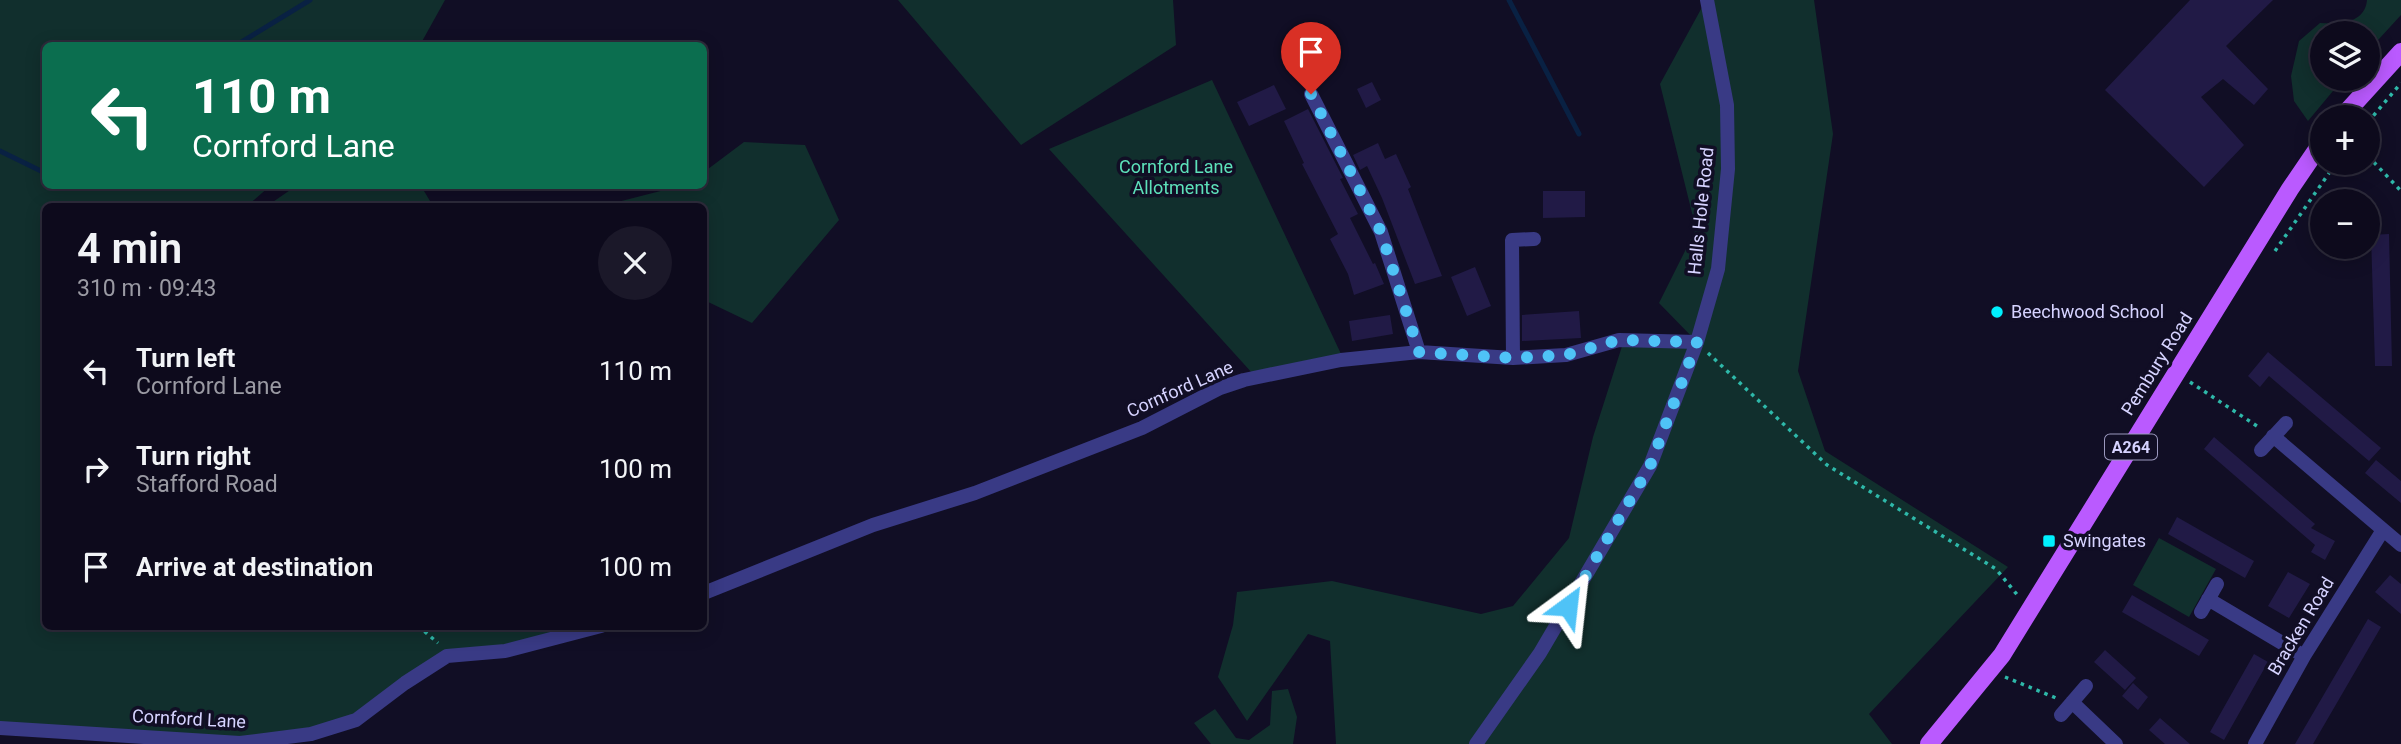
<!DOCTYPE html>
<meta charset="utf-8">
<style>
body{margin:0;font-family:Roboto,sans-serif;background:#1b1829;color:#f1f3f6;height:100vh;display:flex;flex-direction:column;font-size:26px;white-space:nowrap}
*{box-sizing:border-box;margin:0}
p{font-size:23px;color:#9a9aa3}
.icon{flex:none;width:38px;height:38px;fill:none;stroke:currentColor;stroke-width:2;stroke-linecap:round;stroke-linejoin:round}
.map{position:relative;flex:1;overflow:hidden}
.drawer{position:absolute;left:42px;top:203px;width:665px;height:427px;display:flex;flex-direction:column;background:#0d0a1c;border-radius:10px;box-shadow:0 4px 18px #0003,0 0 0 2px #2d2b3b}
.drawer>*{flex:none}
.top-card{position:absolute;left:42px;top:42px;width:665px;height:147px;border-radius:10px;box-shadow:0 4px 18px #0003,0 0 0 2px #2d2b3b;background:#0b6e4f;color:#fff;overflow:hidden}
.controls{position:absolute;left:2310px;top:21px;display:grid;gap:14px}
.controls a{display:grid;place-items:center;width:70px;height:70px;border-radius:50%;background:#0d0a1c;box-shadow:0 4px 18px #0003,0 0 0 2px #2d2b3b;font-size:35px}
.pin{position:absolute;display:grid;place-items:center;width:60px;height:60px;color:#fff;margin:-72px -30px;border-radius:50% 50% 50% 0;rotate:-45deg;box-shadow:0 0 7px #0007}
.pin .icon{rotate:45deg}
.me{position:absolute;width:77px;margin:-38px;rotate:30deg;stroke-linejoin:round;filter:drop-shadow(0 0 5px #0008)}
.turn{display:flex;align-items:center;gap:24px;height:147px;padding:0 35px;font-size:32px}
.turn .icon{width:91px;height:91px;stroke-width:2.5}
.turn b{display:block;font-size:49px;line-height:60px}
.round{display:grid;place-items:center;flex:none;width:74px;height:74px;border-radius:37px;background:#1b1829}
.summary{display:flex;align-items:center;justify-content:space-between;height:119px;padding:0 35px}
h1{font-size:42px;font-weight:600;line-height:52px}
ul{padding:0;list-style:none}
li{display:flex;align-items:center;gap:21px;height:98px;padding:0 35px}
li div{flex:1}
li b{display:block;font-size:26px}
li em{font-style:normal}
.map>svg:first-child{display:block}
.green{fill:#112f2d}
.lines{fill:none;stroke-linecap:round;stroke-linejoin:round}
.stream{stroke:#092143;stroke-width:5}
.building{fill:#211a46}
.path{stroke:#2eb8a9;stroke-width:3.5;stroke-dasharray:3.5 5;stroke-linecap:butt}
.street{stroke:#393a85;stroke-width:14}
.primary{stroke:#ba5aff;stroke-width:18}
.route{stroke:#4fc3f7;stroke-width:12;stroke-dasharray:0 21.6}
.poi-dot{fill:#00f0fe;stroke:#110e25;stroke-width:2.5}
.labels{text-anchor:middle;stroke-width:7;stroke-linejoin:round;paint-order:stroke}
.shield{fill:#110e25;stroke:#9b98be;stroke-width:2}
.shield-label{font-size:16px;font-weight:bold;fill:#d6d3ff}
.park-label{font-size:18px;fill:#5de1ba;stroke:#110e25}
.street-label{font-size:18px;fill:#d6d3ff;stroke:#110e25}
.poi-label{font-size:18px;fill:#d6d3ff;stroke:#110e25;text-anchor:start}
</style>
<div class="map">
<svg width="2401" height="744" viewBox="0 0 2401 744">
<rect width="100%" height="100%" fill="#110e25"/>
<path class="green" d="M0,0H445L420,45L46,46V186H270L247,206H46V626L595,627L446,656L356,720L240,743L0,728Z
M898,0H1173L1176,45L1021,145Z
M1706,0H1814L1833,134L1798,371L1825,451L2008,567L1869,714L1892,744H1336L1330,641L1308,634L1247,721L1218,677L1233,625L1237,592L1332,581L1481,614L1513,606L1569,538L1593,437L1624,340L1696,341L1659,303L1696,229L1660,84Z
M2367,0H2401V15L2368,51V33H2322V79H2343L2308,121L2294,101L2291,76L2299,41L2320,23C2338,24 2365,24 2367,0Z
M1212,80L1342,356L1253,374L1049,149Z
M744,142L805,145L839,220L752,323L704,300V206H602L680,186H704V172Z
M296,186H421L433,206H267Z
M2159,538L2216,569L2189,617L2133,585Z
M1288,689L1297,717L1293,744H1211L1194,723L1215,709L1236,738L1249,740L1270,725L1272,691Z"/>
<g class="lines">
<path class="stream" d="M1509,0L1579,134
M235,46L310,0
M0,151L41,171L46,169"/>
</g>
<path class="building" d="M2190,0H2273L2226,46L2268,89L2254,105L2223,79L2201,97L2244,145L2204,187L2105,90Z
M1372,82L1381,100L1366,108L1357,89Z
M1274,85L1286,109L1249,126L1237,102Z
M1308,109L1343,178L1340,179L1358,214L1350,218L1373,264L1375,263L1384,284L1354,295L1348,274L1330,239L1338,234L1302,164L1304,163L1284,121Z
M1378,143L1385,159L1396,154L1411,187L1408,189L1442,276L1415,284L1382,198L1367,166L1360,170L1353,155Z
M1543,191H1585V217L1543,218Z
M2389,234L2392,366H2375L2371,235Z
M1475,267L1491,306L1467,316L1451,277Z
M1579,311L1581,338L1522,341V315Z
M1390,315L1393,334L1352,341L1349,321Z
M2268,352L2381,448L2369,461L2269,376L2260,387L2248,376Z
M2214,437L2315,524L2311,528L2335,541L2325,560L2311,552L2315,545L2204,449Z
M2376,460L2401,481V503L2365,473Z
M2177,517L2254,561L2245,578L2168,534Z
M2288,572L2310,584L2289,618L2268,606Z
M2390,575L2401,584V614L2375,592Z
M2132,595L2209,640L2199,656L2122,612Z
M2368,619L2381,627L2313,744H2295Z
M2105,650L2136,678L2125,690L2094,662Z
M2254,654L2268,662L2224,740L2210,732Z
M2133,683L2148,697L2138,710L2122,696Z
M2160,718L2168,725L2190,744H2165L2149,730Z"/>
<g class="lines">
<path class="path" d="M2368,122L2401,83
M2368,156L2401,191
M2275,251L2336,163
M1708,353L1827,465L1996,569L2019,597
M2190,382L2260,428
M418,626L438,643
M2005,677L2056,698"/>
<path class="street" d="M1311,94L1381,232L1419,352
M1513,358L1512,240L1534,239
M2273,436L2401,545
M2261,450L2286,423
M704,593L873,525L975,493L1142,428L1220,388L1244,380L1341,360L1419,352L1513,358L1566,355L1619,340L1697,342
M2208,599L2304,656
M2201,612L2217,584
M2072,702L2116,744
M2061,715L2086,686
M0,728L240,743L311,734L356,720L405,683L447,656L505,651L601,626
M1476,744L1540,653L1650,466L1697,342L1718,269L1728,169L1727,105L1707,0
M2255,744L2304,656L2383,530"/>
<path class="primary" d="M2342,117L2401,52
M1929,744L2002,655L2290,189L2322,142"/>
</g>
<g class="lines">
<path class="route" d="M1311,94L1381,232L1419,352L1513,358L1566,355L1619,340L1697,342L1650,466L1568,606"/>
</g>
<g class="poi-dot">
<circle cx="1997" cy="312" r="7"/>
<rect x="2042" y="534" width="14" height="14" rx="3.5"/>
</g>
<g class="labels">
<rect class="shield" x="2105" y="434.5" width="52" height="25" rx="5"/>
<g class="shield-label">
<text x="2131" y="453">A264</text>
</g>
<g class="park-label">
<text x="1176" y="173">Cornford Lane<tspan x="1176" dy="21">Allotments</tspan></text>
</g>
<g class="street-label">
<text transform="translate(1701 211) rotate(-84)" y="6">Halls Hole Road</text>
<text transform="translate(2157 364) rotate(-58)" y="6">Pembury Road</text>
<text transform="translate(1180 389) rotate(-24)" y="6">Cornford Lane</text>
<text transform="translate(2301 626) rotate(-59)" y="6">Bracken Road</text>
<text transform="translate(189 719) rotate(3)" y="6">Cornford Lane</text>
</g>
<g class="poi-label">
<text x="2011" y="318">Beechwood School</text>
<text x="2063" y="547">Swingates</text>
</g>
</g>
</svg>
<div class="controls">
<a><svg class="icon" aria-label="layers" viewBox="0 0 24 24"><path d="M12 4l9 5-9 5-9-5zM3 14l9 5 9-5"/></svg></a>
<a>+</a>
<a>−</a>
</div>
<div class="pin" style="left:1311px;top:94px;background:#d93025"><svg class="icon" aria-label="arrive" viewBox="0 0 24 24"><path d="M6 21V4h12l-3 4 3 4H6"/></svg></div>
<svg class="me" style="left:1568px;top:606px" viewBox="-20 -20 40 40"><path d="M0-17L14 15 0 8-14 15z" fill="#4fc3f7" stroke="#fff" stroke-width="4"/></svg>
<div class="top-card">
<div class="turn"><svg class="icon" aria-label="left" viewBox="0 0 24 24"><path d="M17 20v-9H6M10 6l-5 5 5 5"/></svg><div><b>110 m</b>Cornford Lane</div></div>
</div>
<section class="drawer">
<div class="summary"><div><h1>4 min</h1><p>310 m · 09:43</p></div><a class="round"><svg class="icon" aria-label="close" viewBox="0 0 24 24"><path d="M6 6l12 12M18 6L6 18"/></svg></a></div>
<ul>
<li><svg class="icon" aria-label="left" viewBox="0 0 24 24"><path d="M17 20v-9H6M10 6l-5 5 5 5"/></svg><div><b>Turn left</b><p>Cornford Lane</p></div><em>110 m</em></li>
<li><svg class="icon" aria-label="right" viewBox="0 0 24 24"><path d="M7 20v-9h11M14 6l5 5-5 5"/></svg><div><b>Turn right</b><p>Stafford Road</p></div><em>100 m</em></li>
<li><svg class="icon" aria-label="arrive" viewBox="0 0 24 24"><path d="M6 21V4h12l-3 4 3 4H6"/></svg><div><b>Arrive at destination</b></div><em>100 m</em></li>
</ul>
</section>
</div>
